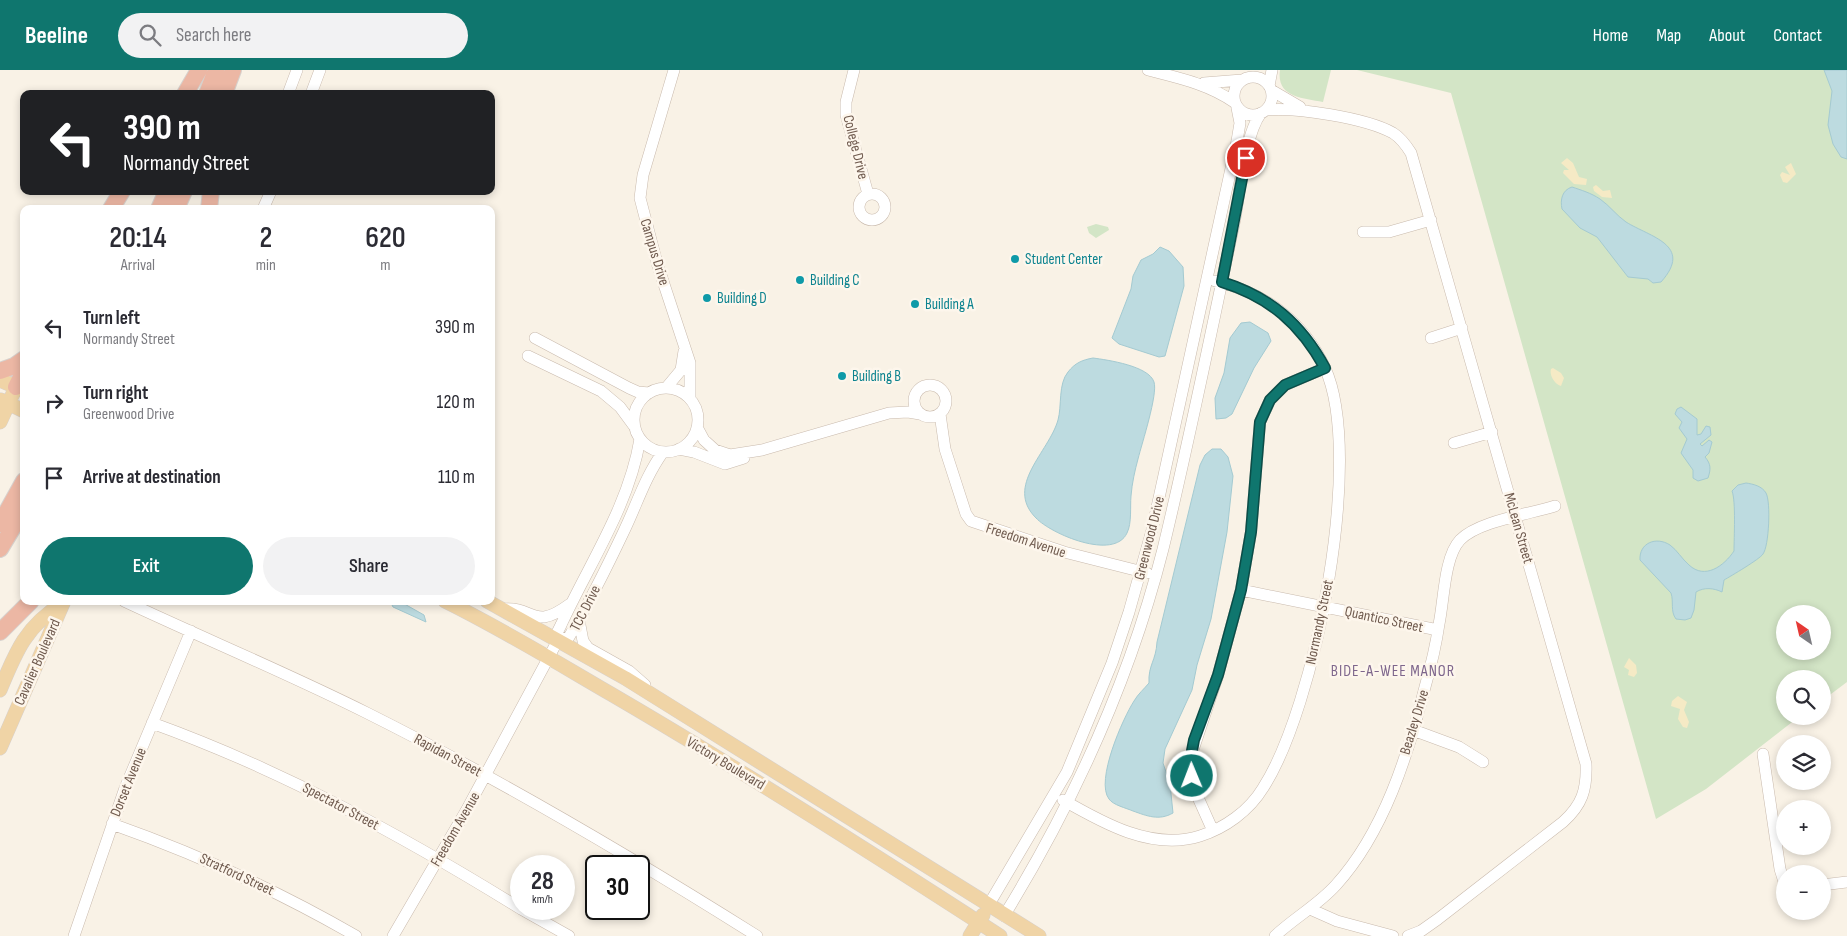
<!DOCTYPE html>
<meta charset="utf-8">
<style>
body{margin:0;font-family:"Sofia Sans Condensed",sans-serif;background:#f2f2f3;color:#2b2b33;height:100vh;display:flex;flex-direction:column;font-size:19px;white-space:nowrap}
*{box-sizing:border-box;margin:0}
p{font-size:16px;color:#7c7c81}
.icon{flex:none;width:28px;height:28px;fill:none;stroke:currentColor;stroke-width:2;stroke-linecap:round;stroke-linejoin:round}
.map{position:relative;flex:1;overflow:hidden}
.side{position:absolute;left:20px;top:135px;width:475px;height:400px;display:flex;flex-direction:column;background:#fff;border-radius:10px;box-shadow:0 2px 8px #0003}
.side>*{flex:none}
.hud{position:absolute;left:20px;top:20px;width:475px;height:105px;border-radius:10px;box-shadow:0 2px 8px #0003;background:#202124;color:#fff;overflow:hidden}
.needle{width:32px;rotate:326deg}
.controls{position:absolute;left:1776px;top:535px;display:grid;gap:10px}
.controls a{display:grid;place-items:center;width:55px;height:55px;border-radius:50%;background:#fff;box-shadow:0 2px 8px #0003;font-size:25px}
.speed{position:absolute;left:510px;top:785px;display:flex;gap:10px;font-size:25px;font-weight:700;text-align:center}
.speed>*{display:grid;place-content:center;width:65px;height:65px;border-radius:50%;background:#fff;box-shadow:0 2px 8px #0003;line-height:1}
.speed small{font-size:12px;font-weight:400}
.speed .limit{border:2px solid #111;border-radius:8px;background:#fff;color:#111}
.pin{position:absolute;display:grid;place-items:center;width:42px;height:42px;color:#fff;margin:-21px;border:2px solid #fff;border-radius:50%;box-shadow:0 1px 5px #0007}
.me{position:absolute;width:55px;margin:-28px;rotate:359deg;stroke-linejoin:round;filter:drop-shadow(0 0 4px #0008)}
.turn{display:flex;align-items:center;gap:18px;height:105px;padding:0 20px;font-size:22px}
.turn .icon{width:65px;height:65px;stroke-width:2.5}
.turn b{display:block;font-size:35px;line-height:42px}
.eta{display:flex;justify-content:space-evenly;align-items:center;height:85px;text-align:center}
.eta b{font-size:30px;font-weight:600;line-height:35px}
.button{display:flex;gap:10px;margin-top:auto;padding:10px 20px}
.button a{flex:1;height:58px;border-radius:30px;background:#0f766e;color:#fff;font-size:20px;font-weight:600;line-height:58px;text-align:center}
.button a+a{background:#f2f2f3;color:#2b2b33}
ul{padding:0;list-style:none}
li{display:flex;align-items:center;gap:15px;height:75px;padding:0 20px}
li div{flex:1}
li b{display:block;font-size:19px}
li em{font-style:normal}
header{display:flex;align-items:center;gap:30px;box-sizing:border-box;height:70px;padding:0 25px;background:#0f766e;color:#fff}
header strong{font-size:24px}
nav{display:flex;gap:28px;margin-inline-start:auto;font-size:18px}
.search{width:350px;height:45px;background:#f2f2f3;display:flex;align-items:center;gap:12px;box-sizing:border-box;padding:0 18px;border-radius:28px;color:#7c7c81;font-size:19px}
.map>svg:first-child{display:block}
.green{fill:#d3e5c6;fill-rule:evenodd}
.sand{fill:#f5eac5}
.water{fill:#bddbe0;stroke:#a4cad1}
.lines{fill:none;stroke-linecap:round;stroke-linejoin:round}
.minor-casing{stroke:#c9baad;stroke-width:12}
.major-casing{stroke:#d7d1cd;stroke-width:15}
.highway-casing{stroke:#d7d1cd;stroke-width:18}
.minor{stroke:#fff;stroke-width:11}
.major{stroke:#f0d4a6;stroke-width:14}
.highway{stroke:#ecb7a4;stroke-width:16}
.route-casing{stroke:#0a4d48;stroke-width:12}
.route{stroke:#0f766e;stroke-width:9}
.culture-dot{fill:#0f9aa8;stroke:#fdf6ec;stroke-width:2}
.labels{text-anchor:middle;stroke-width:5;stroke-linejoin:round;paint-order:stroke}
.street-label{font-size:15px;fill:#6f5a4e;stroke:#fdf6ec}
.culture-label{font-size:15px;fill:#0d838f;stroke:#fdf6ec;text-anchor:start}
.neighbourhood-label{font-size:16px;letter-spacing:1px;fill:#7e668c;stroke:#fdf6ec}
</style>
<header>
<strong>Beeline</strong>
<div class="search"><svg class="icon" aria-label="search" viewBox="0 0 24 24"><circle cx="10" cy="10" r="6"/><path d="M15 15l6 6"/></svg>Search here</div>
<nav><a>Home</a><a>Map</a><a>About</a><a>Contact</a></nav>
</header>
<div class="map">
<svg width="1847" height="866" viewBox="0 0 1847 866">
<rect width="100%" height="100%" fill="#f9f2e6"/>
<path class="green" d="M1280,0H1331L1323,32C1302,28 1276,27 1280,0Z
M1357,0H1847V612L1823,630L1822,609H1785V646H1800L1706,719L1656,749L1451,23ZM1785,544H1822V581H1785Z
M1096,154L1108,157L1109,160L1096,168L1089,163L1087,157Z"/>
<path class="sand" d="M1567,88L1573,93L1579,107L1587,109L1586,115L1574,114L1563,103L1564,100H1569L1561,93Z
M1791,93L1796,104L1787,113L1783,112L1780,105L1782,102L1790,105L1785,97Z
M1596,115L1603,121L1610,120L1612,128L1602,127L1594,121L1593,117Z
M1553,298L1561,303L1564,308L1561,316C1555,315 1549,305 1551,299Z
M1629,588L1636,595L1637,603L1634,607L1628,605L1629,600L1624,597Z
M1678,626L1687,632L1684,640L1689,652L1687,658L1683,657L1678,649L1680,639L1671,636L1672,631Z"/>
<path class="water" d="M1824,0H1847V89L1841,87L1833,74L1828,55L1832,21Z
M1572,117C1581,120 1591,123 1600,129C1610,136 1616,145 1626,152C1650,167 1694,175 1661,212L1653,213L1648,209L1628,207L1597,167L1580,158L1562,139C1560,130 1562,120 1572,117Z
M1160,177L1169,181L1183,197L1184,216L1165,286L1159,287L1119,274L1112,268L1131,219L1133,206L1141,190L1153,184Z
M1250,252L1268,263L1271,271L1254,298L1232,344L1226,348L1216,349L1215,328L1224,303L1230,268L1241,253Z
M1093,288C1108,290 1149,296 1154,312C1158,324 1142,373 1138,389C1135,400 1132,413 1131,426C1130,437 1132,453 1127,463C1114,491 1051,464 1036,448C1004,416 1049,382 1058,350C1062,336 1058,314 1068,302C1075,293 1082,290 1093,288Z
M1681,337L1697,349V365L1701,364L1706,356L1710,357L1711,365L1700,374L1702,376L1709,370L1712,372L1709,383L1705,387C1711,394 1711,399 1708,408L1698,411L1693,408V400L1681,383L1687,369L1679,358L1682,352L1675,344L1677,339Z
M1212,379H1221L1228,387L1233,406L1227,462L1211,549L1197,595L1192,620L1165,679L1163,693L1170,714L1173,743C1159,751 1147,746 1133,741C1126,738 1113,735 1109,729C1095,711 1123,648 1134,631C1138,624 1144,619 1149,613C1148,595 1156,591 1157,572L1200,395L1205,385Z
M1746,413C1753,414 1762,416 1766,423C1771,432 1769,476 1763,484C1760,489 1731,506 1724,510L1722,522C1714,518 1704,517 1696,522L1694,540L1691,548L1685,550L1676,549C1670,541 1674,532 1671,523L1640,490C1639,473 1656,466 1670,475C1677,480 1682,489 1689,495C1705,510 1724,496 1734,481C1734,468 1736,431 1732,421L1738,415Z
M390,531L401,532L424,545L426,552L393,537Z"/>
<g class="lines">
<defs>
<path id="minor" d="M674,0L643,105L640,128L657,193L690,293V328
M854,0L846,32V45L868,124
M1148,0C1179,8 1208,14 1234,32
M1234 26a19 19 0 1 1 38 0a19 19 0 1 1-38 0Z
M1204,13L1242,10
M1269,16L1272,0
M1271,20L1300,37
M288,24L297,0
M311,24L320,0
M1266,40C1296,37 1366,48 1393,63C1401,68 1406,75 1411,83L1586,694C1587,720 1582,735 1563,752L1438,849L1421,861L1408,866
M859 137a13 13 0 1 1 26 0a13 13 0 1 1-26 0Z
M263,139L271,121
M1363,162H1389L1431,150
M535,268L629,318L638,322L649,323
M1431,268L1462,258
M528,286L601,321L620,337L634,356
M914 331a16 16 0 1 1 32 0a16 16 0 1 1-32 0Z
M634 350a32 32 0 1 1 64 0a32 32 0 1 1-64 0Z
M666,318L681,300L684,281
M940,344L945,379L966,444L971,451L1064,482L1147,503
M697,357L704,370L715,380L730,385L762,380L889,343L908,342L920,344
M1454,373L1492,362
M679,379L694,382L725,394L744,388
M1241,520L1438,560
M124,531C205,569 287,603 367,643C501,710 630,786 757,866
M503,539C535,536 532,562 570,534
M579,550L583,571L588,578L629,601L645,615
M558,570L569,567C589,533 607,497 624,461C637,434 645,407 663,382
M152,653C282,700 403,766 521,839
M1413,660L1459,677L1483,692
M1763,684L1780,799L1785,815
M1063,730C1103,753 1152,781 1200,766C1225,758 1249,741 1263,718C1315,638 1365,386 1325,298C1304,252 1264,222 1215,211
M112,754C197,784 278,821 356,866
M1213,761L1196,723L1191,686L1218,605L1241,520L1251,462L1260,352L1270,330L1285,315L1325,298
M1822,815L1847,812
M988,836L1067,702L1112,593L1129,542L1152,460L1237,71L1240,53L1237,38
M521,839L569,866
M1310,839L1337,851L1393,866
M1004,846C1074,732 1130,609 1163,479C1189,372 1211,263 1234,154C1240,125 1244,66 1261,43
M74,866L125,718L191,561
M393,866L466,741L558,570V561L561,555C589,494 629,436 640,369
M1275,866C1294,848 1318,835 1336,815C1384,762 1408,685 1425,617C1431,596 1436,575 1439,554C1444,531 1444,487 1460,470C1478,451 1530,444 1555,436"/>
<path id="major" d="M0,310L23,320
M1,330L24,341
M0,352L16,317
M445,531C502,559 556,592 611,624C743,701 872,783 1000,866
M487,531L625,608L1039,866
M0,620C16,581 26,556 63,533
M0,678L64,531
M970,866L983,845"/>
<path id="highway" d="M185,24L199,0
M207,24L216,0
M224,24L233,0
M111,139L122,121
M159,139L167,121
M176,139L184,121
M209,139L211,121
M0,301L14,296L24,289
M16,317L24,301
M0,454L24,411
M0,479L24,439
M0,562L31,531"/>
</defs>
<use href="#minor" class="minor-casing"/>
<use href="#major" class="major-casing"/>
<use href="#highway" class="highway-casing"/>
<use href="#minor" class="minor"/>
<use href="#major" class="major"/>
<use href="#highway" class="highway"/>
</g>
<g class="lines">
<defs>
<path id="route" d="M1192,706L1191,686L1194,670L1218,605L1241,520L1251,462L1260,352L1270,330L1285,315L1325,298C1301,254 1270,227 1222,212L1246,88"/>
</defs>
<use href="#route" class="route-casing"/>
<use href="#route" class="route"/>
</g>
<g class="culture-dot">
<circle cx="1015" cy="189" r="5"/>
<circle cx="800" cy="210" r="5"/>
<circle cx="707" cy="228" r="5"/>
<circle cx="915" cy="234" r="5"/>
<circle cx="842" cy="306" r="5"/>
</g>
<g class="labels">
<g class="street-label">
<text transform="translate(856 77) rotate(76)" y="5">College Drive</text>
<text transform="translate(655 182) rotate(73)" y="5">Campus Drive</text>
<text transform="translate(1519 458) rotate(74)" y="5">McLean Street</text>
<text transform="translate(1149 468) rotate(-76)" y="5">Greenwood Drive</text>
<text transform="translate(1026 470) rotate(18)" y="5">Freedom Avenue</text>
<text transform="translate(585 538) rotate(-63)" y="5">TCC Drive</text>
<text transform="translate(1384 549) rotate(12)" y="5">Quantico Street</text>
<text transform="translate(1319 552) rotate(-78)" y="5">Normandy Street</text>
<text transform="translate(37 592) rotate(-66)" y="5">Cavalier Boulevard</text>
<text transform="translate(1414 652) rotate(-73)" y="5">Beazley Drive</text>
<text transform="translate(448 685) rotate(28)" y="5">Rapidan Street</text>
<text transform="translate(726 693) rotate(31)" y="5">Victory Boulevard</text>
<text transform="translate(128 712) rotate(-68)" y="5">Dorset Avenue</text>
<text transform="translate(341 736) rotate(28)" y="5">Spectator Street</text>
<text transform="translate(455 759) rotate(-60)" y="5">Freedom Avenue</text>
<text transform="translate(237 804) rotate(25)" y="5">Stratford Street</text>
</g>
<g class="culture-label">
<text x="1025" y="194">Student Center</text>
<text x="810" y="215">Building C</text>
<text x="717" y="233">Building D</text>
<text x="925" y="239">Building A</text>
<text x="852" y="311">Building B</text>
</g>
<g class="neighbourhood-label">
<text x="1393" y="606">BIDE-A-WEE MANOR</text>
</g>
</g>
</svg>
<div class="controls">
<a><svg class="needle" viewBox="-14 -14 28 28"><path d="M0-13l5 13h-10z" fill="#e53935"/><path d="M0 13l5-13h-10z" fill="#7c7c81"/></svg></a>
<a><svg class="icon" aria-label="search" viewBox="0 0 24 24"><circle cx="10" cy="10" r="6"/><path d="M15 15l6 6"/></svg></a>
<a><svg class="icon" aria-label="layers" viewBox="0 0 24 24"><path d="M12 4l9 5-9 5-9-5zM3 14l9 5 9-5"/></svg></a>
<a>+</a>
<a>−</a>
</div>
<div class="speed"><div>28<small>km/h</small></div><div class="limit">30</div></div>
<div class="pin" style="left:1246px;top:88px;background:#d93025"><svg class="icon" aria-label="arrive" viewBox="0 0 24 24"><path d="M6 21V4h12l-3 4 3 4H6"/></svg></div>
<svg class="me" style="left:1192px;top:706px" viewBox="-20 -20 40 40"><circle r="17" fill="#0f766e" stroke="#fff" stroke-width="3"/><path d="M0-11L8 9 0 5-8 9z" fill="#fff"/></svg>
<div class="hud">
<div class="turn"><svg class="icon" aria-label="left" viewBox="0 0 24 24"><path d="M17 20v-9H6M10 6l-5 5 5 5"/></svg><div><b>390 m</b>Normandy Street</div></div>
</div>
<section class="side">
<div class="eta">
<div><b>20:14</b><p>Arrival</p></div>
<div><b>2</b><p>min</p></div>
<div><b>620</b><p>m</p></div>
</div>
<ul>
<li><svg class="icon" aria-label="left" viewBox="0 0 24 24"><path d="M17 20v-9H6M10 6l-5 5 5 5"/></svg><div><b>Turn left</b><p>Normandy Street</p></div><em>390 m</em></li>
<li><svg class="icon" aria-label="right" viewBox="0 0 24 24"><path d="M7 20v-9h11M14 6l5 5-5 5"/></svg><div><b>Turn right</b><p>Greenwood Drive</p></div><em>120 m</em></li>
<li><svg class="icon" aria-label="arrive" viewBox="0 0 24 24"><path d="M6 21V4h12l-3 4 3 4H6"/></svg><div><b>Arrive at destination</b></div><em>110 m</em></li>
</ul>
<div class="button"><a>Exit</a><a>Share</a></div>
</section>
</div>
